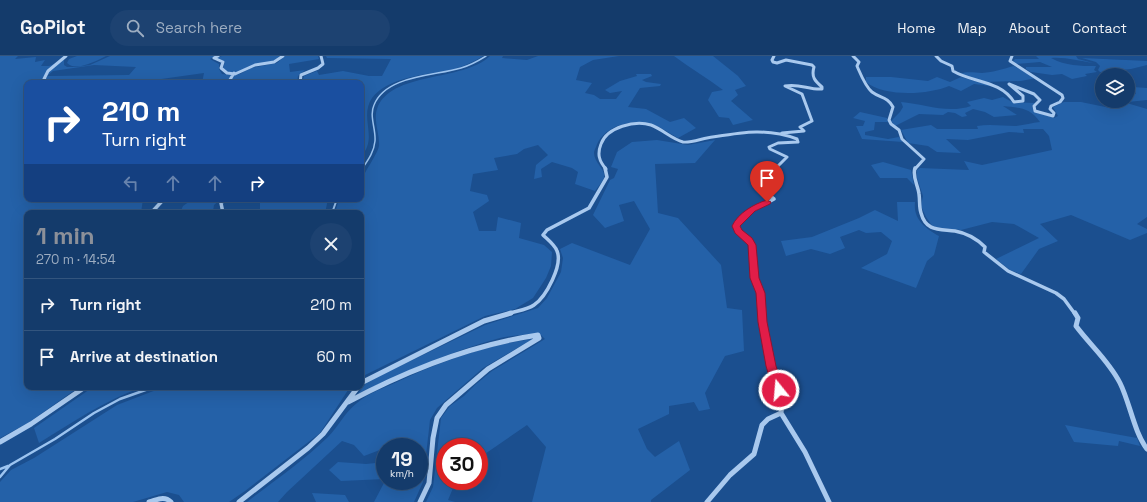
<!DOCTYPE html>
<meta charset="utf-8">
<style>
body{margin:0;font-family:"Space Grotesk",sans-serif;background:#1d4271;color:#f1f3f6;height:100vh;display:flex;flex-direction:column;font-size:15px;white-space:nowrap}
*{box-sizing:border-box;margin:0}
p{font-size:13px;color:#9dadc1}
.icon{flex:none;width:22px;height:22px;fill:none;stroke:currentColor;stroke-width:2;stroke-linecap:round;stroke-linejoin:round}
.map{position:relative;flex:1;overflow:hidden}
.panel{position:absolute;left:24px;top:154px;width:340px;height:180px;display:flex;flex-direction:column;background:#143b6b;border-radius:8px;box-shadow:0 4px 16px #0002,0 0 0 1px #33557e}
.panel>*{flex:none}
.top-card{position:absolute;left:24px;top:24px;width:340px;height:122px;border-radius:8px;box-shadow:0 4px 16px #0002,0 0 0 1px #33557e;background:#1a4fa0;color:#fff;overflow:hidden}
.controls{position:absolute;left:1095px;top:12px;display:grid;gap:8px}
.controls a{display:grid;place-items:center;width:40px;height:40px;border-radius:50%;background:#143b6b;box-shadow:0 4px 16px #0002,0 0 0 1px #33557e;font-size:20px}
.speed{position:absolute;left:376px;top:382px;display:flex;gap:8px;font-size:20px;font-weight:700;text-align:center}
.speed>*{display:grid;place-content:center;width:52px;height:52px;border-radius:50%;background:#143b6b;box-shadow:0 4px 16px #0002,0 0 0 1px #33557e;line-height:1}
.speed small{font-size:10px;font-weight:400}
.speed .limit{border:6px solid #d22;background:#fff;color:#111}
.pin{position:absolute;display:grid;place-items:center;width:34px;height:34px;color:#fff;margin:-41px -17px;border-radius:50% 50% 50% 0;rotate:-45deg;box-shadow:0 0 4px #0007}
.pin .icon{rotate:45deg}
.me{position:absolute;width:44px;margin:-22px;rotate:343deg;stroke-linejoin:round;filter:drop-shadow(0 0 3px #0008)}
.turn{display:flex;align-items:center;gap:14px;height:84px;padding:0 12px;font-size:18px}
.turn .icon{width:52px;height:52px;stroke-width:2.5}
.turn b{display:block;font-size:28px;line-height:34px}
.lanes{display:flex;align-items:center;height:38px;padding:0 12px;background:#0003;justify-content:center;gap:20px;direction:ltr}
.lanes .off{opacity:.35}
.round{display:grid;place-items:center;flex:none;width:42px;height:42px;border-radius:21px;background:#1d4271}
.summary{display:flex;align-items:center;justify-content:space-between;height:68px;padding:0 12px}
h1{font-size:24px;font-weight:700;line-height:30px;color:#8c9099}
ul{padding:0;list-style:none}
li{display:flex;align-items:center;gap:12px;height:52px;padding:0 12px;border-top:1px solid #33557e}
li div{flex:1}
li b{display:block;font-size:15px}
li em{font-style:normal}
header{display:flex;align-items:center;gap:24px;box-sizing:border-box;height:56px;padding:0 20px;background:#143b6b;border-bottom:1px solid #33557e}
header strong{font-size:19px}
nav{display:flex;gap:22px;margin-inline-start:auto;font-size:14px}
.search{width:280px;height:36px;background:#1d4271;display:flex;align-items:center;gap:10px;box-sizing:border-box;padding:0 14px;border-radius:22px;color:#9dadc1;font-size:15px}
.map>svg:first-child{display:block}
.green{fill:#2461a8;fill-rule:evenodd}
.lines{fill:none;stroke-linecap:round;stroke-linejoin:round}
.stream-far2{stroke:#9cc4f0;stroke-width:1.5}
.stream-far1{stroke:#9cc4f0;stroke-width:2}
.stream{stroke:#9cc4f0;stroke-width:2.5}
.street-far2{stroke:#a9c9ee;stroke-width:3}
.street-far1{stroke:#a9c9ee;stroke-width:3.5}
.street{stroke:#a9c9ee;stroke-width:5}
.route{fill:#e11d48;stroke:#92132f}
</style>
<header>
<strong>GoPilot</strong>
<div class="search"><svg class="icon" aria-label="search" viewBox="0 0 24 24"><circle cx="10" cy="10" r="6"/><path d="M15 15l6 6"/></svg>Search here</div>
<nav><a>Home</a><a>Map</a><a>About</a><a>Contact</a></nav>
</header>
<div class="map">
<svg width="1147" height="446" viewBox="0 0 1147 446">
<rect width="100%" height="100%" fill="#1b4f8f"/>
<path class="green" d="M0,0H18L15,3L36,1L35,6L45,4L41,10H49L64,4V9L67,11H77L90,9L110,0H215L210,3L219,8V13L222,18L233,19L240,18L251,12L277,7L285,0H318L319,3L289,8L290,16L305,14L298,20L297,27H202L204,17L133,27H27V143H143L141,157H27V331H79L28,367L0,382ZM94,9L136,11L129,19L47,20L53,15Z
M77,0H106C96,5 76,16 67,7L69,3Z
M222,0H281C271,8 269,5 258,9C248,12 231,23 223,12L225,6L216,2Z
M326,0H483C473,6 461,12 449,14C425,19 388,21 372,42C361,58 373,76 367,91C366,94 363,98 361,101V27H302L304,20L317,15L319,19L343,15L369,20H382L391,3L327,2Z
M490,0H503L502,2L527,4L538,0H619L593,4L580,11L576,24L592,27L585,37L594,39L600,43H616L622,35L610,37L605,34L620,25L637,20L636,18H651L652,20L642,24L646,26L661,28L660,30L640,32L628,51L646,53L670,66L684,62L696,72L678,82C669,77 660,70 650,68C630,63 603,70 596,91C595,93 594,95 594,97C594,107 606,113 604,122C602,126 598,131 595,135L575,128L578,116L572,112L552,106L541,113L542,121L534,123L536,109L548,99L538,89L524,93L517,98L494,102L498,114L473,118L470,135L487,139L489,145L473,156L479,175H496L498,161L521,167L519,182L544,189L552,196L551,210L546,222L533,242L515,253L485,260L361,321V157H335L339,143H361C361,137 359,127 361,122C361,120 364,118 365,117C368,111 378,96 379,90C380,78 373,65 377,53C390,15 463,26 490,0Z
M674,0H713L738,20L746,30L735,34L738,39L731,45L753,64L733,69L729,62L719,61L708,44L712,36L723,34C707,22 690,12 674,0Z
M1036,0H1076L1078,3L1093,7C1079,5 1066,1 1051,2C1066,10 1080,10 1096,10L1094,14L1097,16L1085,18L1087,20L1072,23L1062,18L1052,19L1031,16L1026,13V11H1052L1040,6L1016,8L1013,5L1015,3H1039Z
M1082,2L1147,5V9L1131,13L1100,16L1098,14L1100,10L1096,6Z
M1014,10L1036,22L1021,25L982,26L960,18C968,15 974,17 982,17C994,16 1003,13 1014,10Z
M866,21H891L928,25L937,21L950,26L961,21L992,30L974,28L961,35L949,30C928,39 884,41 866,26Z
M1133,31L1147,32V44L1128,46V39L1136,38Z
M1003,41L1012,46L1035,47L1032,50L1034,55L1054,62L1058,60L1053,51L1064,46H1081L1115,53L1116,45H1120L1147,53V161L1137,168L1147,173V177L1130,184L1071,159L1040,168L1058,185L1039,193L1021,218L1010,214L996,203L1039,182L1014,168L992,166L961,174L933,171L926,161L921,150L923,140L917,122V114L920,112L969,114L964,105L982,109L1052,94L1049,80L1043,73H1023L1024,77L1009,76L968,84L946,83L961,97L937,96L928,90L908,87L901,74L931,69L937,73H978L977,70C990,68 1002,70 1015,70C1024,69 1032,67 1040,66C1030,51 1019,52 1003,50L1017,59L994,61L985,56L973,53L965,57L967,60L962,61L955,57L948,56L943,59L919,58L895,70L891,65L900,56L903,51L901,46C924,48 948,58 971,50L967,46L984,42L992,44Z
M860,56L887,62L888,66H875L874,74L865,76V79L888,83L899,81L903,86L862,83L856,70H863L865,65L853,62Z
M657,84L688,89L715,84L695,107L655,108L658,157L678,162L721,209L727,252L742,254L744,295L725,300L705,337L710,353L699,355L694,346L669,350V358L638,373L647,393L655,401L679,385L690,414L651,444V446H532L546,391L527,369L479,402V391H445V425H456L448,444L455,446H426L433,431L441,362L450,350L464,340L475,329L492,315L545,283L539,277C527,279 513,279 500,282C451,295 404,316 358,338L367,326L485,269L538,252L547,242L561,216L563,202L560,193L572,187L630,209L650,173L634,145L619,149L624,165L605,172L593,159L610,124L614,122L618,113L611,111L617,96L632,86Z
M883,106L911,114L914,129L907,122H880L871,109Z
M193,143H221L214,149L213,155L215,157H180L183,150Z
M260,143H328L325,157H260Z
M897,146H915C913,163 925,172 939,180L934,199L927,205L916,232L861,212L887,198L892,185L881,176L866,177L859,174L840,181L845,192L830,198L811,193L786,200L781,185L812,181L859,162L875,154L898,165Z
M533,283L483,312L437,352L430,364L423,426L414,446H374L385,425H419V391L392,390L385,391V392L364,400L354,389L342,385L287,436L278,446H247C274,425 303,405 328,381C338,371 345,356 357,347C368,337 384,332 397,326C440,306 486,289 533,283Z
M93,331H143C105,344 73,366 39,387L34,372Z
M164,331H350L320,377L245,435L229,446H184L179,439L167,436L133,446H0V426L11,414L34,402L117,349Z
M1065,369L1137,382L1140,390L1119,385L1118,390L1074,386Z
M338,406L366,408L385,406V423L341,425L329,414Z
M312,437L345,439L349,446H316Z"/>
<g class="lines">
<path class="stream-far2" d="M362,113C368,104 374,96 375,85C376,73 369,60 374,49C386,19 435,20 461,12C471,9 478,5 486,0"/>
<path class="stream-far1" d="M361,114L363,112
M332,157L337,143"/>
<path class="stream" d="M0,413L8,410
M0,421L10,409L55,383L94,357L120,343L154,331"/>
<path class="street-far2" d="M218,0L214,2L223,6L221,12L227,17L235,18L255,9L274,6L283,0
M774,0L772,4L773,6L777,7L786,4L812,9L814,11C811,21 815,25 822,31V33C809,34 799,27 785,30L802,38L812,65L800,71L804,75L782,77
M853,0L859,6L857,10C861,19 865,30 872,36C880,42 888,41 893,51L889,64L891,68L899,74L902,83L924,103L915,113
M936,0L941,5L952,10L953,15C973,27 1000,24 1014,46L1023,45V40L1009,28L1034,38L1040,44L1034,50L1035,55L1053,60L1054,57L1050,53L1051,50L1060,46L1063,42L1062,39L1010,5L1012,0
M49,27L44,23L48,15L66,0
M228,27L234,17
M300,27L301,19L318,12L323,8L321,0
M606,113C599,105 597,98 601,88C607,71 635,64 651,69C662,73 672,83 683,86C690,87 701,83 707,82C739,77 765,71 797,83L798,86L778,87L769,91L770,93L787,101L775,113"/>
<path class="street-far1" d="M915,112C912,121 918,129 919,138C920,145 919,151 921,157C926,176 940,173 955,175C966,177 977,183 985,191L984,196L1008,215L1056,237L1064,243L1075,258
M151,157L164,143
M223,157L221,147L226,143
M507,258C515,255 527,254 534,249C546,241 563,209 557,195C555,189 547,183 543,179L547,174L589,152L607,121L605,112
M762,258L761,237L754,222L752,189L749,183L738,175L736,170L748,157L774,143L765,136L764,133L778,125L770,119V117L776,112"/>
<path class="street" d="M1075,257L1078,262L1076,270C1090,289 1109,305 1120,327C1130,347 1134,376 1147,393
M361,327L484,265L511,257
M348,346C408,314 471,289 538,279L539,282L488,313L446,349L437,362L433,382L429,427L420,446
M781,357L805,396L829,446
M0,386L31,368L85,331
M149,446C157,444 164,439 171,446
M239,446L308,392L323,378L358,331
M707,446L730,419L754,398L762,369L768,363L781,357L782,346L771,310L762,257"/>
</g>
<path class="route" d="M767,144L771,146L770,148L755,155L740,170L742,174L752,182L756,189L759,222L765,237L767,266L776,310L784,334L782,337L779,338L775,337L773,334L766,310L758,266L756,237L750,222L748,189L735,177L732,170C738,157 754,148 767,144Z"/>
</svg>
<div class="controls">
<a><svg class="icon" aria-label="layers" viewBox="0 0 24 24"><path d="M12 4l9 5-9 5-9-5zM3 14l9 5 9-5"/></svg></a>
</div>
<div class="speed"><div>19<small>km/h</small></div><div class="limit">30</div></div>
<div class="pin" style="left:767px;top:146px;background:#d93025"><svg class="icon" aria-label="arrive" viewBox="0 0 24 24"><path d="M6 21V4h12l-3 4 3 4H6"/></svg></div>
<svg class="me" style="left:779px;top:334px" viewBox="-20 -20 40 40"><circle r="17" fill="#e11d48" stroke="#fff" stroke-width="3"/><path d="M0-11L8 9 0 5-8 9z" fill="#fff"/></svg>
<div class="top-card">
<div class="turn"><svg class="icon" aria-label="right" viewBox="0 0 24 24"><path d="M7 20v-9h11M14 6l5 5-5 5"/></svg><div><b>210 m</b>Turn right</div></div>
<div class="lanes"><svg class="icon off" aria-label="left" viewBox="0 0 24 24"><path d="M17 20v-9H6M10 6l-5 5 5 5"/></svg><svg class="icon off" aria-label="ahead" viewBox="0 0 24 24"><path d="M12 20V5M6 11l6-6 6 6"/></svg><svg class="icon off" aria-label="ahead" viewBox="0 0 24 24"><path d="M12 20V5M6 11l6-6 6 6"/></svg><svg class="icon" aria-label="right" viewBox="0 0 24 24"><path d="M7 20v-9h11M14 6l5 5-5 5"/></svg></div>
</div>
<section class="panel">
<div class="summary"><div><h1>1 min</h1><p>270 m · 14:54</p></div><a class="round"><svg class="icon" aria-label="close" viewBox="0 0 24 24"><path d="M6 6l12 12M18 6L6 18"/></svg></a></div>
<ul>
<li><svg class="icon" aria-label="right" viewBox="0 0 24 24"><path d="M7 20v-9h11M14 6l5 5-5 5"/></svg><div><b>Turn right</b></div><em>210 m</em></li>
<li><svg class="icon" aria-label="arrive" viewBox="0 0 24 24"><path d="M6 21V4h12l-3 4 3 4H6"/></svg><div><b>Arrive at destination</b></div><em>60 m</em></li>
</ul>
</section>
</div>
